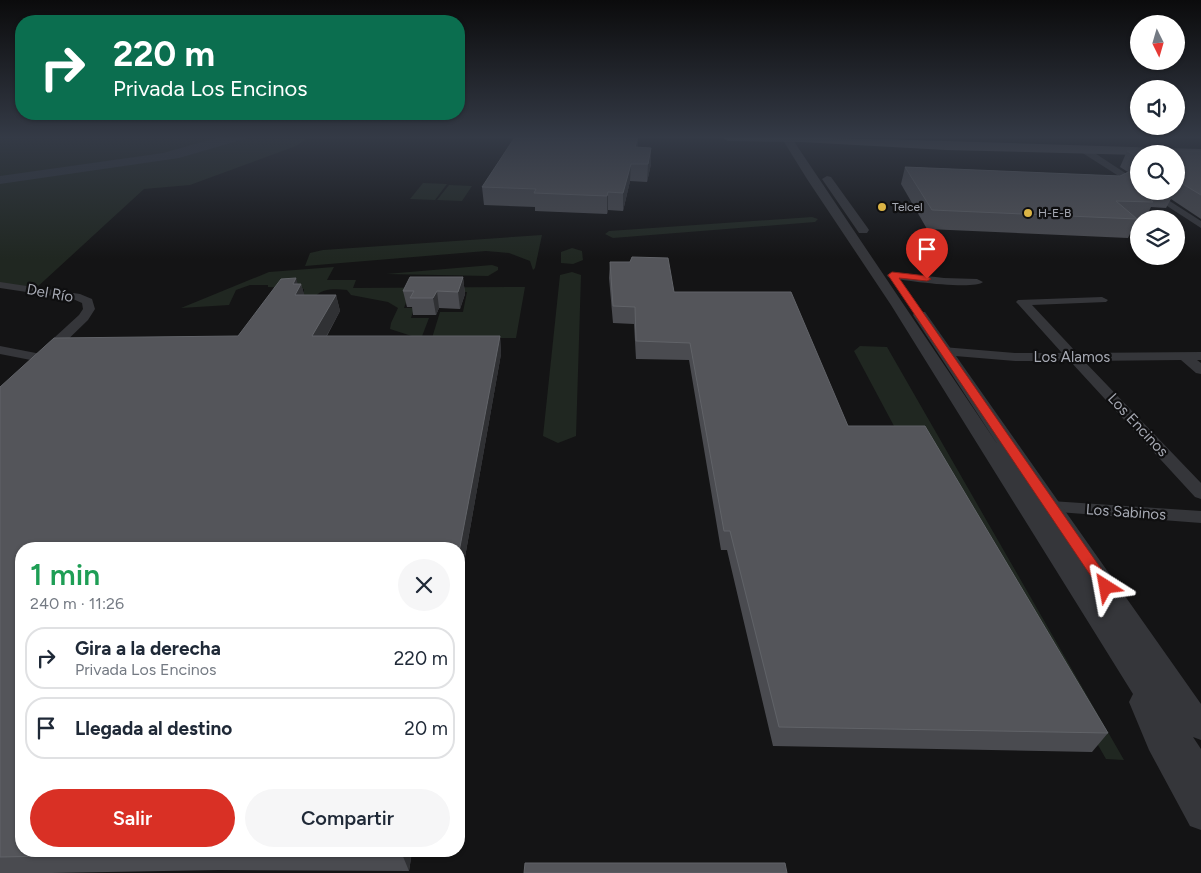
<!DOCTYPE html>
<html lang="es">
<meta charset="utf-8">
<style>
body{margin:0;font-family:Figtree,sans-serif;background:#f6f6f7;color:#1f2937;height:100vh;display:flex;flex-direction:column;font-size:19px;white-space:nowrap}
*{box-sizing:border-box;margin:0}
p{font-size:16px;color:#747a83}
.icon{flex:none;width:28px;height:28px;fill:none;stroke:currentColor;stroke-width:2;stroke-linecap:round;stroke-linejoin:round}
.map{position:relative;flex:1;overflow:hidden}
.sheet{position:absolute;left:15px;top:542px;width:450px;height:315px;display:flex;flex-direction:column;background:#fff;border-radius:20px;box-shadow:0 1px 4px #0004}
.sheet>*{flex:none}
.banner{position:absolute;left:15px;top:15px;width:450px;height:105px;border-radius:20px;box-shadow:0 1px 4px #0004;background:#0b6e4f;color:#fff;overflow:hidden}
.needle{width:32px;rotate:175deg}
.buttons{position:absolute;left:1130px;top:15px;display:grid;gap:10px}
.buttons a{display:grid;place-items:center;width:55px;height:55px;border-radius:50%;background:#fff;box-shadow:0 1px 4px #0004;font-size:25px}
.pin{position:absolute;display:grid;place-items:center;width:42px;height:42px;color:#fff;margin:-51px -21px;border-radius:50% 50% 50% 0;rotate:-45deg;box-shadow:0 0 5px #0007}
.pin .icon{rotate:45deg}
.me{position:absolute;width:55px;margin:-28px;rotate:326deg;stroke-linejoin:round;filter:drop-shadow(0 0 4px #0008)}
.turn{display:flex;align-items:center;gap:18px;height:105px;padding:0 15px;font-size:22px}
.turn .icon{width:65px;height:65px;stroke-width:2.5}
.turn b{display:block;font-size:35px;line-height:42px}
.round{display:grid;place-items:center;flex:none;width:52px;height:52px;border-radius:26px;background:#f6f6f7}
.summary{display:flex;align-items:center;justify-content:space-between;height:85px;padding:0 15px}
h1{font-size:30px;font-weight:600;line-height:38px;color:#1e9e55}
.action{display:flex;gap:10px;margin-top:auto;padding:10px 15px}
.action a{flex:1;height:58px;border-radius:30px;background:#d93025;color:#fff;font-size:20px;font-weight:600;line-height:58px;text-align:center}
.action a+a{background:#f6f6f7;color:#1f2937}
ul{padding:0;list-style:none}
li{display:flex;align-items:center;gap:15px;height:62px;margin:0 10px 8px;padding:0 5px;border:2px solid #e0e1e3;border-radius:20px}
li div{flex:1}
li b{display:block;font-size:19px}
li em{font-style:normal}
.map>svg:first-child{display:block}
.green{fill:#202721}
.water{fill:#2f353c}
.lines{fill:none;stroke-linecap:round;stroke-linejoin:round}
.minor{fill:#35363a;fill-rule:evenodd}
.tertiary{fill:#35363a;fill-rule:evenodd}
.primary{fill:#515258;fill-rule:evenodd}
.wall{fill:#4a4b50;fill-rule:evenodd}
.shaded-wall{fill:#303134}
.building{fill:#54555a;stroke:#616368}
.route{fill:#d93025;stroke:#8d1f18}
.poi-dot{fill:#dbb445;stroke:#0f0f10;stroke-width:2}
.labels{text-anchor:middle;stroke-width:4.5;stroke-linejoin:round;paint-order:stroke}
.far-poi-label{font-size:12px;fill:#a7aab4;stroke:#0f0f10;text-anchor:start}
.street-label{font-size:15px;fill:#a7aab4;stroke:#0f0f10}
</style>
<div class="map">
<svg width="1201" height="873" viewBox="0 0 1201 873">
<rect width="100%" height="100%" fill="#141415"/>
<path class="green" d="M0,137H309L296,146L190,185L144,189L34,290L0,285Z
M423,183L447,184L435,200L410,199Z
M449,185L472,186L462,201L437,200Z
M812,217L818,219L815,222L613,238L605,234L609,231Z
M542,235L535,268L533,270L530,261L509,253L486,251L305,266L310,253L323,250Z
M572,248L582,251L583,260L573,264L561,263V252Z
M492,265L498,267V270L488,276L386,274Z
M334,267L327,280H356L353,288L525,287L516,338H432L440,312H463L467,292H410L404,308H414L411,318H429L421,339L390,329L391,323L398,308L388,302L351,295L347,290C336,289 322,288 315,297H303L304,289L268,287V285H250L236,290L229,305L181,308L269,272Z
M572,272L581,275L576,436L558,443L543,436L560,275Z
M860,346L887,347L1124,760L1106,759L923,441H902L854,351Z"/>
<path class="water" d="M220,137H251L179,158L0,184V176L163,153Z"/>
<g class="lines">
<path class="minor" d="M1081,148H1087L1139,182V189L1081,152Z
M1144,191H1154L1201,221V228Z
M892,272L944,278L977,279L983,282C975,290 902,281 888,277L887,275Z
M0,282L80,294L92,299L95,309L88,320L53,354H43L42,351L43,348L79,315L83,309L82,303L73,299L0,288Z
M1102,297L1108,300L1106,302L1032,305L1077,353L1201,352V360H1197L1201,363V374L1196,373L1181,360L1084,361L1201,483V499L1195,497L1070,361H1015L943,355L937,351L943,347L1015,353H1062L1018,304L1016,302L1018,300Z
M0,346L46,355L48,358L41,362L0,354Z
M1051,501L1201,511V523L1045,511L1043,507L1045,503Z"/>
<path class="tertiary" d="M781,137H791L998,445L913,315L915,312H925L1201,704V740L1193,737L1201,749V830L1190,826L1149,750L1129,702L1133,694L891,305L807,179Z
M827,176L831,177L867,227L869,230L867,233H859L822,179Z"/>
<path class="primary" d="M722,137C882,137 1041,145 1201,149V157L1176,156V154L1139,155L946,150L802,142L728,141Z"/>
</g>
<path class="wall" d="M638,147L651,164L647,182L630,181L623,211L608,210L607,214L535,211V207L484,205L482,187Z
M1127,151H1201V219L1171,199L1166,208L1151,207L1145,219H1139V220H1137L1128,238L927,229L901,184L905,167L1120,176L1128,172L1120,167ZM1139,154H1176V191H1139Z
M610,262L674,292L848,426L1108,733L1092,752L773,746L727,550H721L689,360L636,359L634,324L613,323L609,278Z
M463,277L465,294L460,309L439,308L436,315H413L412,307H407L403,291Z
M298,284H301L304,295H336L340,311L327,336H500L501,354L459,591V549L409,871L219,870L52,873H0V387L238,336Z"/>
<path class="shaded-wall" d="M638,137V152L635,147Z
M651,148V164L647,182L648,164Z
M631,164L630,181L623,211V193Z
M608,192V210L607,214V196Z
M463,277L465,294L460,309L458,292Z
M296,278L299,288L301,284L306,300L295,295L293,284Z
M437,291L439,308L436,315L433,298Z
M336,295L340,311L317,353L312,336Z
M500,336L501,354L459,591V552Z
M402,851H412L409,871L402,854Z"/>
<path class="building" d="M515,137H638L635,147L651,148L648,164H631L623,193L608,192L607,196L534,193L536,189L482,187Z
M1127,151H1201V195L1176,180V154H1139V158Z
M905,167L1120,176L1137,168L1139,169V189H1138L1139,191H1140L1153,202L1116,201L1137,219L932,210Z
M632,257L668,258L674,292H791L848,426H925L1108,733L779,727L730,531H724L690,343L636,341L635,307L613,306L610,262H630Z
M410,277H463L458,292L437,291L433,298H410L414,291H403Z
M296,278L293,284H301L295,295H336L312,336H500L459,552V549H21V851H402V854L205,853L0,857V387L54,338L238,336L281,279Z
M525,863H785L787,873H524Z"/>
<linearGradient id="sky" x2="0" y2="1"><stop stop-color="#0b0b0c"/><stop offset="0.53" stop-color="#343a46"/><stop offset="1" stop-color="#343a46" stop-opacity="0"/></linearGradient>
<rect width="1201" height="259" fill="url(#sky)"/>
<path class="route" d="M892,272L927,276L931,279L927,281L899,278L1111,583L1113,587L1111,591L1106,593L1101,591L888,275Z"/>
<g class="poi-dot">
<circle cx="882" cy="207" r="5"/>
<circle cx="1028" cy="213" r="5"/>
</g>
<g class="labels">
<g class="far-poi-label">
<text x="892" y="211">Telcel</text>
<text x="1038" y="217">H-E-B</text>
</g>
<g class="street-label">
<text transform="translate(50 293) rotate(10)" y="5">Del Río</text>
<text x="1072" y="362">Los Alamos</text>
<text transform="translate(1138 425) rotate(47)" y="5">Los Encinos</text>
<text transform="translate(1126 512) rotate(4)" y="5">Los Sabinos</text>
</g>
</g>
</svg>
<div class="buttons">
<a><svg class="needle" viewBox="-14 -14 28 28"><path d="M0-13l5 13h-10z" fill="#e53935"/><path d="M0 13l5-13h-10z" fill="#747a83"/></svg></a>
<a><svg class="icon" aria-label="sound" viewBox="0 0 24 24"><path d="M4 9h4l5-4v14l-5-4H4zM17 9q2 3 0 6"/></svg></a>
<a><svg class="icon" aria-label="search" viewBox="0 0 24 24"><circle cx="10" cy="10" r="6"/><path d="M15 15l6 6"/></svg></a>
<a><svg class="icon" aria-label="layers" viewBox="0 0 24 24"><path d="M12 4l9 5-9 5-9-5zM3 14l9 5 9-5"/></svg></a>
</div>
<div class="pin" style="left:927px;top:279px;background:#d93025"><svg class="icon" aria-label="arrive" viewBox="0 0 24 24"><path d="M6 21V4h12l-3 4 3 4H6"/></svg></div>
<svg class="me" style="left:1106px;top:587px" viewBox="-20 -20 40 40"><path d="M0-17L14 15 0 8-14 15z" fill="#d93025" stroke="#fff" stroke-width="4"/></svg>
<div class="banner">
<div class="turn"><svg class="icon" aria-label="right" viewBox="0 0 24 24"><path d="M7 20v-9h11M14 6l5 5-5 5"/></svg><div><b>220 m</b>Privada Los Encinos</div></div>
</div>
<section class="sheet">
<div class="summary"><div><h1>1 min</h1><p>240 m · 11:26</p></div><a class="round"><svg class="icon" aria-label="close" viewBox="0 0 24 24"><path d="M6 6l12 12M18 6L6 18"/></svg></a></div>
<ul>
<li><svg class="icon" aria-label="right" viewBox="0 0 24 24"><path d="M7 20v-9h11M14 6l5 5-5 5"/></svg><div><b>Gira a la derecha</b><p>Privada Los Encinos</p></div><em>220 m</em></li>
<li><svg class="icon" aria-label="arrive" viewBox="0 0 24 24"><path d="M6 21V4h12l-3 4 3 4H6"/></svg><div><b>Llegada al destino</b></div><em>20 m</em></li>
</ul>
<div class="action"><a>Salir</a><a>Compartir</a></div>
</section>
</div>
